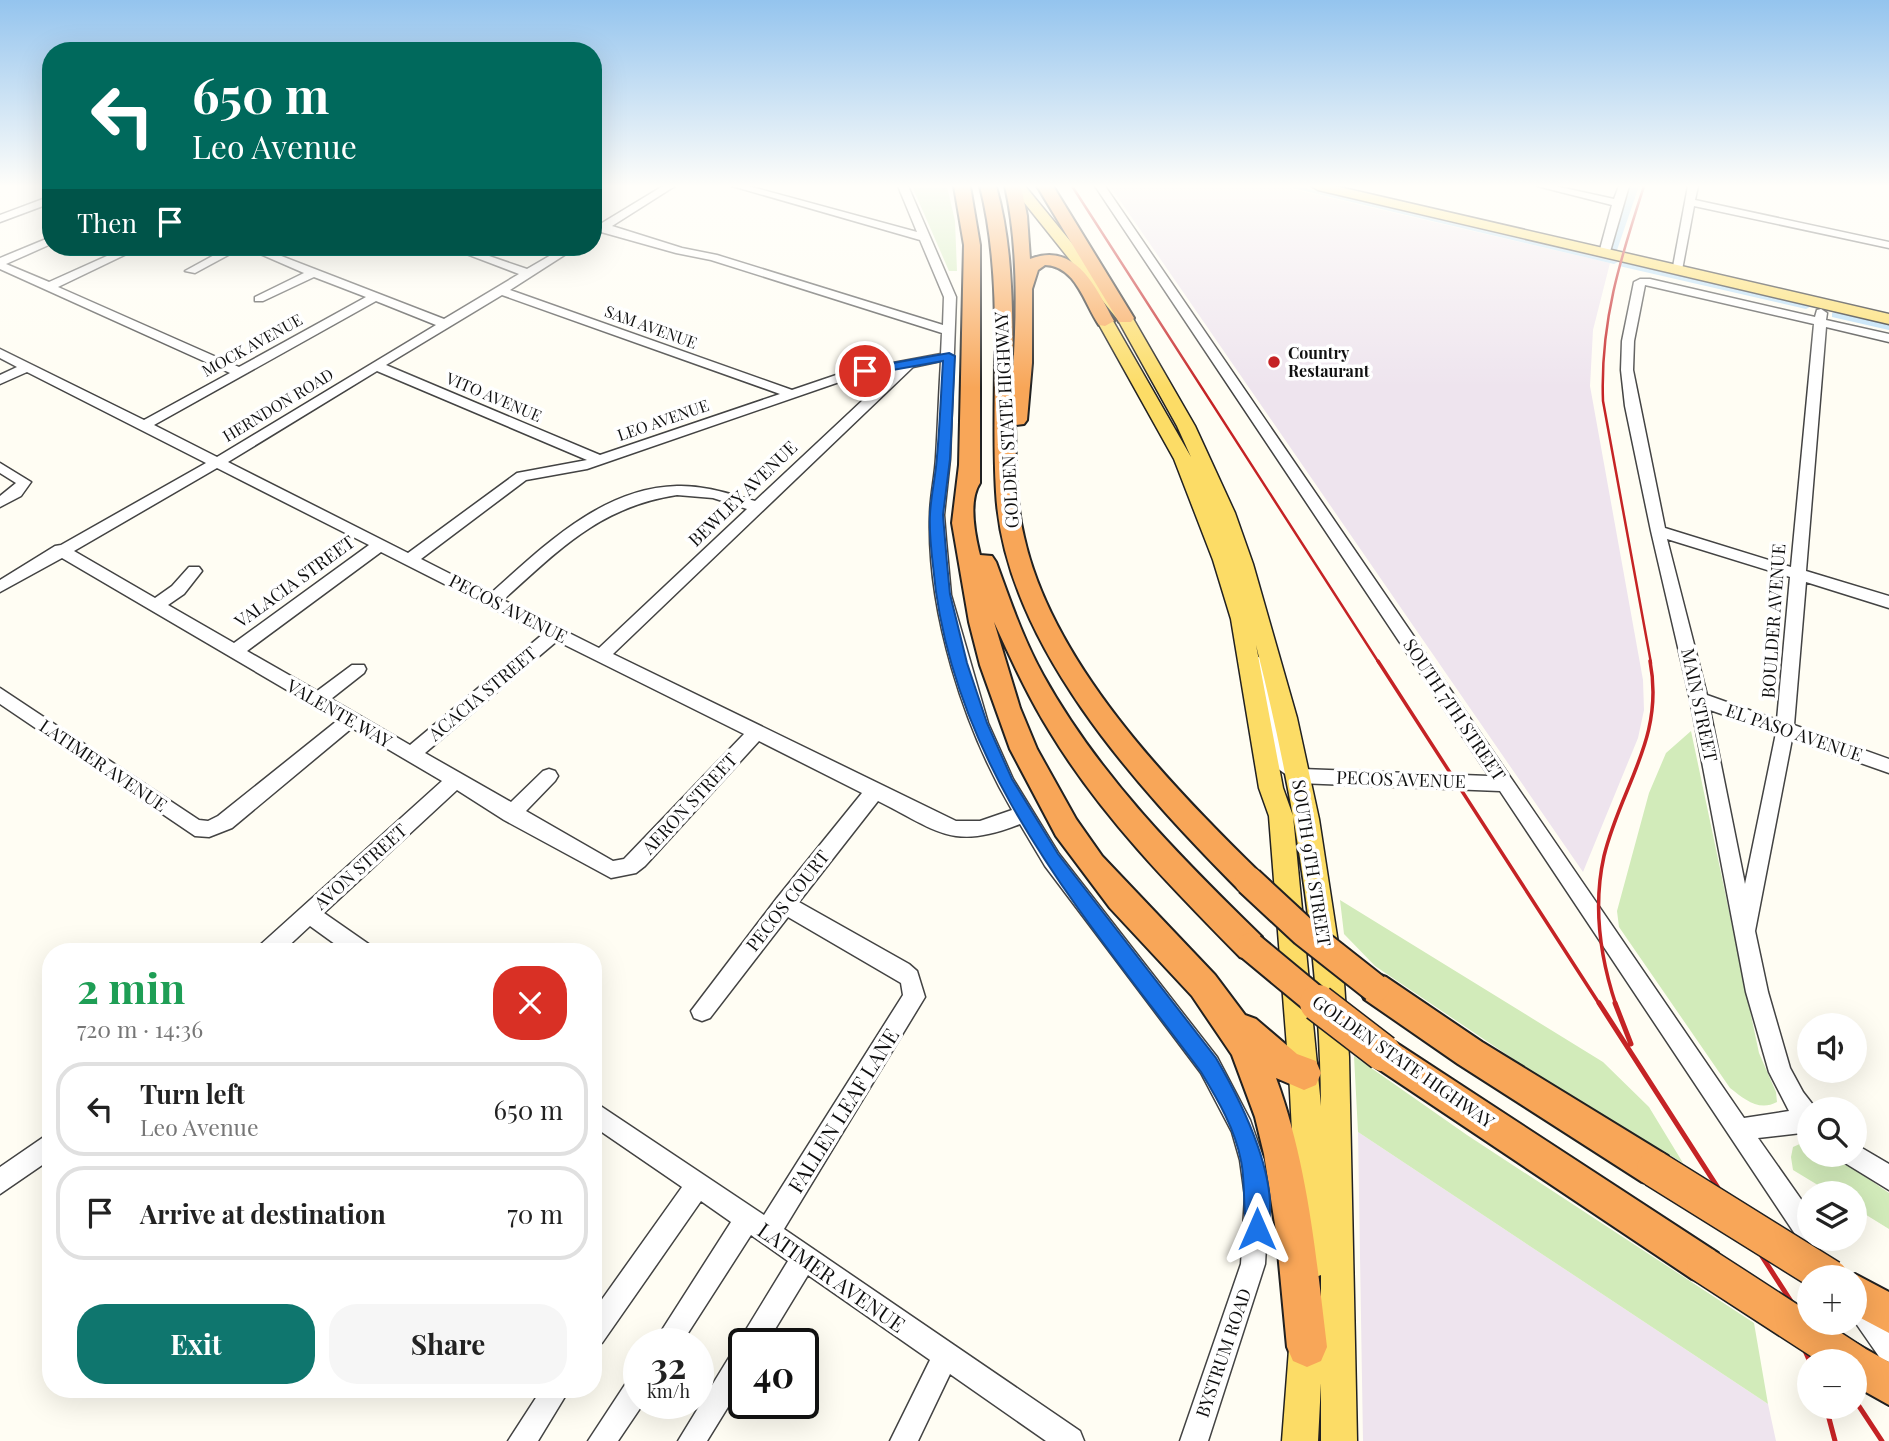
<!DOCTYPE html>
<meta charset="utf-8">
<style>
body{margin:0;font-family:"Playfair Display",serif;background:#f6f6f6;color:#222;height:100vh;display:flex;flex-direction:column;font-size:26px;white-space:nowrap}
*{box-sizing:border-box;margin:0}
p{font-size:23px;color:#767676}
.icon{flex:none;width:38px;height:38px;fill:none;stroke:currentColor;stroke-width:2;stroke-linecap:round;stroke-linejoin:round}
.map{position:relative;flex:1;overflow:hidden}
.panel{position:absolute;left:42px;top:943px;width:560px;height:455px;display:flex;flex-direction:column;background:#fff;border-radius:28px;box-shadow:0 7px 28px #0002}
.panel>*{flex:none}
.banner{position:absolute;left:42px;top:42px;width:560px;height:214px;border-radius:28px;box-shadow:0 7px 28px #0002;background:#00695c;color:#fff;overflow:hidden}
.fabs{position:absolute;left:1797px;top:1013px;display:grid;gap:14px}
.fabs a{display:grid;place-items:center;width:70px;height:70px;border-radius:50%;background:#fff;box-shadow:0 7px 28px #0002;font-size:35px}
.speed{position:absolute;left:623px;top:1328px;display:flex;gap:14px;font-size:35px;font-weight:700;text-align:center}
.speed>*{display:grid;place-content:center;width:91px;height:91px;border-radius:50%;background:#fff;box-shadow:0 7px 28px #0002;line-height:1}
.speed small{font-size:18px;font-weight:400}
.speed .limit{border:4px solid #111;border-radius:10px;background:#fff;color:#111}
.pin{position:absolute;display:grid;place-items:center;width:60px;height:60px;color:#fff;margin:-30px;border:4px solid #fff;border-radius:50%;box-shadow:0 2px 7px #0007}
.me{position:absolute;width:77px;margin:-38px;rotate:0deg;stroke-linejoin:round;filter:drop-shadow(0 0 5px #0008)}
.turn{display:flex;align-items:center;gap:24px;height:147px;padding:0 35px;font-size:32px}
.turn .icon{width:91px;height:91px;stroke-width:2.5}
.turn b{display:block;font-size:49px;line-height:60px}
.then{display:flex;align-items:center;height:66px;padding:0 35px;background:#0003;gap:14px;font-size:26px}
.round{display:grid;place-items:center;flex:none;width:74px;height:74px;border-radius:28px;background:#f6f6f6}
.overview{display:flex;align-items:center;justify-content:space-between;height:119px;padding:0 35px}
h1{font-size:42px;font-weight:700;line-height:52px;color:#1e9e55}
.primary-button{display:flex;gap:14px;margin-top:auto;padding:14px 35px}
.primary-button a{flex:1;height:80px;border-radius:28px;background:#0f766e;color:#fff;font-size:28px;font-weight:700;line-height:80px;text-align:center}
.primary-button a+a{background:#f6f6f6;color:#222}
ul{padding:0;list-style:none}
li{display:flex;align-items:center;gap:21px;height:94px;margin:0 14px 10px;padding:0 21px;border:4px solid #e0e0e0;border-radius:28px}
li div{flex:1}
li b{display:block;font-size:26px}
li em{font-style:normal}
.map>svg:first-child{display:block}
.industrial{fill:#eee4ee}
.green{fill:#d2ebba}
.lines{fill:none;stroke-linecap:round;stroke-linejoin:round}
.canal{fill:#b6ddf8;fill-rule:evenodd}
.minor-casing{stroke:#434343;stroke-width:3}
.major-casing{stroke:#212121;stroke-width:3}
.highway-casing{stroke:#212121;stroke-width:4}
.minor{fill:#fff;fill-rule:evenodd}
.major{fill:#fcdc66;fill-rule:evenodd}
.highway{fill:#f8a658;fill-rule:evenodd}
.rail-far2{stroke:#c52325;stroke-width:2.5}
.rail-far1{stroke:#c52325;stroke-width:3.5}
.rail{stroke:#c52325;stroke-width:5}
.highway-bridge-far1-casing{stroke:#212121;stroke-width:32;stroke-linecap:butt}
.highway-bridge-casing{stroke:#212121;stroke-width:39;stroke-linecap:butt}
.highway-bridge-far1{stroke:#f8a658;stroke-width:28}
.highway-bridge{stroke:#f8a658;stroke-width:36}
.route{fill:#1a73e8;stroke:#114b97;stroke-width:2}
.poi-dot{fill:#c52325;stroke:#fff;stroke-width:2.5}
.labels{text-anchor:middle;stroke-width:7;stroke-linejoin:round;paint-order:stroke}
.far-street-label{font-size:16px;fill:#101010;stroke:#fff}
.far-poi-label{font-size:16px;font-weight:bold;fill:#101010;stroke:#fff;text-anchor:start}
.street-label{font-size:18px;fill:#101010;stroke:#fff}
.near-street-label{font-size:21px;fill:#101010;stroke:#fff}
</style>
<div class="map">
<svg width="1889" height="1441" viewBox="0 0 1889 1441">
<rect width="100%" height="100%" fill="#fffdf3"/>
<path class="industrial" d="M1110,186H1279L1610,263L1593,330L1590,386L1643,680L1644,710L1638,738L1583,872Z
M1358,1132L1768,1404L1776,1441H1363Z"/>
<path class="green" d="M912,186H947L955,221L957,271H949Z
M1691,731L1759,1053L1776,1092L1777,1102C1759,1112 1744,1099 1730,1088L1619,927L1617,911L1649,793L1666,753Z
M1340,900L1603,1062L1649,1107L1683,1163L1534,1073L1375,966L1344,934Z
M1354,1056L1467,1135L1754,1323L1768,1404L1358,1132Z
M1802,1143H1809L1810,1155H1834L1889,1193V1229L1855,1208V1194L1831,1193L1793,1170L1791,1157L1793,1147Z"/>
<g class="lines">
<path class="canal" d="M1284,186H1296L1618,262L1614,264Z
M1631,186H1639L1617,250L1610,252L1609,250Z
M1619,262L1806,305L1810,307L1806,309L1619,266Z
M1835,312L1889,324V330L1832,317V313Z"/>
<defs>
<path id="minor" d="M663,186H675L612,226L682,248L717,255L943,325L944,297L920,240L732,186H748L917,232L898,186H908L956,297L950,459L944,515L946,540L951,595L988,723L1013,779L1059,854L1217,1057L1250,1120L1264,1160L1269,1196L1265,1264L1208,1441H1180L1241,1264L1245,1196L1240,1160L1232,1132L1201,1073L1045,866L1020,824C952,851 938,831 878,801L799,902L909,964L917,971L925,997L784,1229L1080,1431L1084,1441H1046L950,1374L918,1441H890L930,1360L808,1275L766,1344H744V1381L707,1441H678L788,1261L751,1235L681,1344H653L731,1222L701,1201L602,1343L593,1347V1312L682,1187L593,1126V1101L764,1215L903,995L901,983L788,917L710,1018L702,1021L694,1018L691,1011L777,898L862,793L759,741L645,866L636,873L611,878L504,820L457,790L324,913L370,945L373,952H346L310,926L282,952H257L260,945L442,781L352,728L232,828L209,837L195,836L0,704V688L199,820L208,821L218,816L338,720L62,558L0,592V580L55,546L61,545L206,463L27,372L0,384V375L17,367L0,358V349L144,420L230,373L0,269V258L51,237V244L6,264L49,282L127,247H141L58,287L239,367L366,297L314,277L263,301H255V297L304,273L244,247H258L444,319L519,274L448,247H463L527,269L565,247H577L510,290L792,390L845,372L941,354L942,333L711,260L676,253L594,230L593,221L602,223ZM502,295L780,394L600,455L386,365ZM376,301L436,325L217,457L154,425ZM941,361C939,393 938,425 936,457C935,477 930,496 930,516C927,612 964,728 1012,810L980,821H956L613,654L913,367ZM895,370L755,501C730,494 704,485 677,486C601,488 543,547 490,594L421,559L526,480L587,469L848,379ZM377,371L587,460L517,473L408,553L228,462ZM217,468L369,545L234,643L168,605L184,594L202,571L199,567H189L172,586L155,598L74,551ZM677,495L713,498L747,509L599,648L503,600C559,550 599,507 677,495ZM381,552L543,634L410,745L331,699L364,673L366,669L364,665H352L317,691L247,651ZM557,641L744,734L624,859L613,861L526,811L555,781L558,776L555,771L549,769L543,771L511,802L425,753Z
M1095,186H1105L1744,1118L1789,1111L1769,1072L1746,992L1690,699L1651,531L1625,406L1621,370L1622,341L1634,282L1640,279H1650L1815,317L1817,310L1821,309L1827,313L1826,320L1889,334V342L1826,327L1806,571L1889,596V608L1806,582L1794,725L1889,759V773L1792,739L1755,931L1768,992L1790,1068L1803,1092L1817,1110H1810V1132L1758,1138L1810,1212V1239H1820L1819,1243L1810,1246L1801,1243L1500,791L1298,783L1277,768L1258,692L1248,662L1256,656C1278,662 1282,737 1291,757C1293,762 1298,765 1302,769L1489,776ZM1645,285L1814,324L1791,567L1665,528L1633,370L1634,341ZM1667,539L1790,577L1777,720L1707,695ZM1710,710L1776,733L1745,884Z
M1537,186H1555L1614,199L1619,186H1629L1609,255L1599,253L1612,205Z
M1688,186H1698L1695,200L1889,242V248L1694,206L1682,270L1672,272Z
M51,196V203L0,222V215Z
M229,247H243L195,273L185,271Z
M0,463L31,482L21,496L0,507V496L16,483L0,473Z
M51,1132V1159L0,1194V1167Z
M1855,1144L1889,1164V1190L1845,1163L1841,1155H1855Z
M1855,1287L1864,1291L1889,1327V1362L1880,1358L1855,1322Z
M639,1373V1404H643L618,1441H588L630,1377Z
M541,1390H569L538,1441H508Z"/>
<path id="major" d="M1011,186H1025L1131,315L1195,426L1235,513L1253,564L1297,718L1319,819L1344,982L1349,1057L1357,1441H1321V1383L1318,1441H1282L1290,1336L1295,1324L1307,1319L1319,1324L1321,1329V1275L1311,1279L1300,1274L1295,1263L1297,1229L1289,1073L1269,816L1259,788L1231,619L1213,560L1174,459L1097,321L1099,318L1105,316L1113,321L1191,457L1177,426L1118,320ZM1256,645C1294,796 1320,950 1321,1106L1293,816L1283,788Z
M1311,186H1335L1889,314V324L1318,190Z"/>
<path id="highway" d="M954,186H970L980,245V483C968,501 975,535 980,555L992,556L996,562C1010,600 1023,639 1043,675C1099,776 1180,857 1262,937L1266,947L1262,957L1251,961L1240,957C1171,887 1101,816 1050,732C1028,697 1011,659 994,622L1020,708L1037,749L1076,819L1102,856L1215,975L1245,1015L1256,1019L1297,1054L1316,1061L1321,1073L1316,1085L1304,1090L1276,1078C1308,1165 1316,1256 1327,1347L1321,1361L1307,1367L1293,1361L1287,1347L1276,1231L1264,1154L1255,1117L1232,1055L1192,996L1110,908L1056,836L1010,749L980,665L969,622L952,523L959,465L964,245Z
M980,186H996C1013,246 1012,307 1013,370C1017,312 1018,242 1005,186H1021L1027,216L1030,259C1076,241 1096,288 1114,321L1105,326L1099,325C1084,303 1076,266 1045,265L1038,270L1032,289V363L1027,420L1024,424L1015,425C1016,462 1015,500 1024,537C1052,663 1169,784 1259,872L1264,881L1259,890L1249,894L1239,890C1137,787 1004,643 996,492C990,390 1005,285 980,186Z
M1037,186H1053L1134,318L1131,322H1119Z
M1375,973L1386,977L1482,1042L1668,1156L1673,1169L1668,1182L1655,1187L1642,1182L1458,1064L1364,999L1359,988L1364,977Z
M1383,1037L1395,1042L1718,1253L1724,1266L1718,1279L1705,1285L1692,1279L1371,1064L1366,1053L1371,1042Z
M1855,1274L1889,1292V1333L1855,1315V1278H1847Z
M1855,1343L1889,1362V1405L1855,1386V1362H1836L1841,1349Z"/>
</defs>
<use href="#minor" class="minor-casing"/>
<use href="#major" class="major-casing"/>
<use href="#highway" class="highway-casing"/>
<use href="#minor" class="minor"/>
<use href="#major" class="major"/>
<use href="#highway" class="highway"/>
<path class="rail-far2" d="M1072,186L1379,663
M1644,186C1620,260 1600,322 1603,401L1651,663"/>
<path class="rail-far1" d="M1378,661L1600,1005
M1616,1005C1600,957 1593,905 1604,856C1621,786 1665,738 1650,661"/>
<path class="rail" d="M1599,1003L1830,1362
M1615,1003L1631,1044
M1787,1310L1810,1362
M1855,1400L1882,1441
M1826,1407L1835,1441"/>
<defs>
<path id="highway-bridge-far1" d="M1249,881L1304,932L1375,988
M1251,947L1321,1005"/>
<path id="highway-bridge" d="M1318,1003L1383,1053
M1655,1169L1830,1278
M1705,1266L1853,1362"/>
</defs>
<use href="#highway-bridge-far1" class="highway-bridge-far1-casing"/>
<use href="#highway-bridge" class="highway-bridge-casing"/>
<use href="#highway-bridge-far1" class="highway-bridge-far1"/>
<use href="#highway-bridge" class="highway-bridge"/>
</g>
<linearGradient id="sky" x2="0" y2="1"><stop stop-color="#94c4ee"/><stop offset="0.48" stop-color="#fffefa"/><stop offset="1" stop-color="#fffefa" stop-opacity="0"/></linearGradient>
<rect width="1889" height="388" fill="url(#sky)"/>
<path class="route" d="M949,353L955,356L950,459L943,515L947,563L950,594L967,663L987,723L1012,779L1058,854L1216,1058C1241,1101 1285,1187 1265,1237L1257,1240L1249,1237C1242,1221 1246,1183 1241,1161C1235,1129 1218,1100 1201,1072C1085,916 951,769 933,566C931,549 929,531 930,514C931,494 936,475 937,456C940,424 941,392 943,361L865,375L859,371L865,368Z"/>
<circle class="poi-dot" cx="1274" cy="362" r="7"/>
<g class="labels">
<g class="far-street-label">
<text transform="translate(651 327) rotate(20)" y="6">SAM AVENUE</text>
<text transform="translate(252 345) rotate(-29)" y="6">MOCK AVENUE</text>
<text transform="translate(494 397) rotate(23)" y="6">VITO AVENUE</text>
<text transform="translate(278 405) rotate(-31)" y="6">HERNDON ROAD</text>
<text transform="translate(663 420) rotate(-19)" y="6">LEO AVENUE</text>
</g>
<g class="far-poi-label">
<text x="1288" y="359">Country<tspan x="1288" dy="18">Restaurant</tspan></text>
</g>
<g class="street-label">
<text transform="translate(1007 420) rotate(-93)" y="6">GOLDEN STATE HIGHWAY</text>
<text transform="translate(743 494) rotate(-44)" y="6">BEWLEY AVENUE</text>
<text transform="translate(295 582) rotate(-36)" y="6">VALACIA STREET</text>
<text transform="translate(508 609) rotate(27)" y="6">PECOS AVENUE</text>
<text transform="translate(1774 621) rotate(-86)" y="6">BOULDER AVENUE</text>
<text transform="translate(483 694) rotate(-40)" y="6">ACACIA STREET</text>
<text transform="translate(1699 705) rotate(78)" y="6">MAIN STREET</text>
<text transform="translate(1454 710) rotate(56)" y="6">SOUTH 7TH STREET</text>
<text transform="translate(339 714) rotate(30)" y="6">VALENTE WAY</text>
<text transform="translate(1794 733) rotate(19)" y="6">EL PASO AVENUE</text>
<text transform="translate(103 766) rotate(34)" y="6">LATIMER AVENUE</text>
<text transform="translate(1401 780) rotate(2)" y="6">PECOS AVENUE</text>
<text transform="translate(690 804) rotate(-47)" y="6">AERON STREET</text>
<text transform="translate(1311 863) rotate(81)" y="6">SOUTH 9TH STREET</text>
<text transform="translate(361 867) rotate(-42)" y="6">AVON STREET</text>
<text transform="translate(788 901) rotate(-52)" y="6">PECOS COURT</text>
<text transform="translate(1403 1062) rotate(35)" y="6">GOLDEN STATE HIGHWAY</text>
<text transform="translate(1224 1353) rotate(-71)" y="6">BYSTRUM ROAD</text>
</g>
<g class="near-street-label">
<text transform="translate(844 1111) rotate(-58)" y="7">FALLEN LEAF LANE</text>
<text transform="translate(831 1278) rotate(35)" y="7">LATIMER AVENUE</text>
</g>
</g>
</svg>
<div class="fabs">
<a><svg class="icon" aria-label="sound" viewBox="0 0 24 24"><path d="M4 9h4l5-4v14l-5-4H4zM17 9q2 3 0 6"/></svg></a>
<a><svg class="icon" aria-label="search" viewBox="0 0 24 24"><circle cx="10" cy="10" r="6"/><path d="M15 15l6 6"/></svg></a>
<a><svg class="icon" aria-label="layers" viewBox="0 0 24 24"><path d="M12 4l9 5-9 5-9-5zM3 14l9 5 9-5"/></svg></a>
<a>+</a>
<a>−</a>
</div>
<div class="speed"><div>32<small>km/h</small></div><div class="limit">40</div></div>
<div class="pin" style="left:865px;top:371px;background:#d93025"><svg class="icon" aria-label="arrive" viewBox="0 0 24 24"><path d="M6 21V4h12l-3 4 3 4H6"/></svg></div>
<svg class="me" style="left:1257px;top:1229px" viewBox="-20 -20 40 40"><path d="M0-17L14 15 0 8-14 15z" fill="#1a73e8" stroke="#fff" stroke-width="4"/></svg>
<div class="banner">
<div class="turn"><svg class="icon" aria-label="left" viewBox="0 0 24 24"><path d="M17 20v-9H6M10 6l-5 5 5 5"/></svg><div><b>650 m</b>Leo Avenue</div></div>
<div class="then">Then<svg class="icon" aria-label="arrive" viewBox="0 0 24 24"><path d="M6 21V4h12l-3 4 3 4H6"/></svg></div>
</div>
<section class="panel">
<div class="overview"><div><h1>2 min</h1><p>720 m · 14:36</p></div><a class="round" style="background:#d93025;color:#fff"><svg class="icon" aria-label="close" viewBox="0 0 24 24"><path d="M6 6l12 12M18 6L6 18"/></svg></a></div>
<ul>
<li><svg class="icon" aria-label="left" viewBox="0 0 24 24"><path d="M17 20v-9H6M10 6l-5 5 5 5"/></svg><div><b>Turn left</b><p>Leo Avenue</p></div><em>650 m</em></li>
<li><svg class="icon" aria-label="arrive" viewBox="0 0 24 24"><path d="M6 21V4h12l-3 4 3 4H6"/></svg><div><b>Arrive at destination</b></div><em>70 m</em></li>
</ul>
<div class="primary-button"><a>Exit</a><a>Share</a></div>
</section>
</div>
